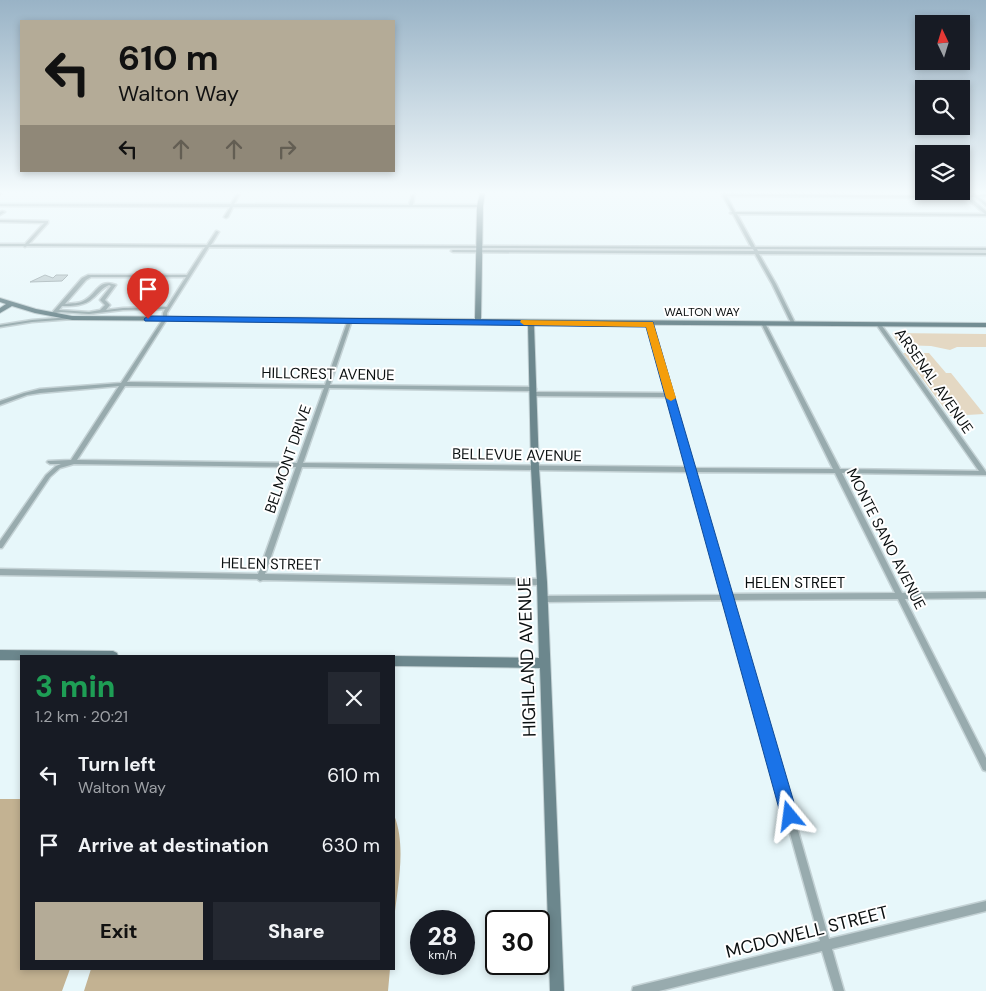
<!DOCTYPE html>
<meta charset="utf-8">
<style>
body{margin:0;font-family:"DM Sans",sans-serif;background:#242831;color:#f1f3f6;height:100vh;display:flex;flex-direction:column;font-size:19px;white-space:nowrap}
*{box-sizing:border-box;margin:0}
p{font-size:16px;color:#9ea1a6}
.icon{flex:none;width:28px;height:28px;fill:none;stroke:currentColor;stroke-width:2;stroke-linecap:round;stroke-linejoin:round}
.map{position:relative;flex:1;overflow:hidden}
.drawer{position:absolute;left:20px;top:655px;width:375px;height:315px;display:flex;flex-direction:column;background:#171b24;border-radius:0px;box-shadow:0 2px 8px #0003}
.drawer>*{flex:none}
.hud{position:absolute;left:20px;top:20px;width:375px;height:152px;border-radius:0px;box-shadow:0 2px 8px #0003;background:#b4ab97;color:#111;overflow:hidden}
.needle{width:32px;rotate:356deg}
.buttons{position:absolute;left:915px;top:15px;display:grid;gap:10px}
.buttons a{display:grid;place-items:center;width:55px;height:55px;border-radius:0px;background:#171b24;box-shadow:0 2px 8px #0003;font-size:25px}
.speed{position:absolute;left:410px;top:910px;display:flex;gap:10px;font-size:25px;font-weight:700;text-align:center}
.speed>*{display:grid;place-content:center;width:65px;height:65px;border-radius:50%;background:#171b24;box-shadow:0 2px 8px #0003;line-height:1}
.speed small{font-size:12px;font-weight:400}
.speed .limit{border:2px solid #111;border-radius:8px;background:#fff;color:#111}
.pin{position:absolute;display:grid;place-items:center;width:42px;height:42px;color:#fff;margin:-51px -21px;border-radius:50% 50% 50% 0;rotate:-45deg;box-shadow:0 0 5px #0007}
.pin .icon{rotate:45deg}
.me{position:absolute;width:55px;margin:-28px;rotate:344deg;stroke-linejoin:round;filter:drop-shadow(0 0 4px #0008)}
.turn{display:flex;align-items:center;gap:18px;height:105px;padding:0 15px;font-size:22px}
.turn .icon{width:65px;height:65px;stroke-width:2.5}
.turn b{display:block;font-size:35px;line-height:42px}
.lanes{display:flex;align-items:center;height:48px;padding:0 15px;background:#0003;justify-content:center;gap:25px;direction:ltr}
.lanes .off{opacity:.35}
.round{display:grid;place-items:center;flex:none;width:52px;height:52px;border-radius:0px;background:#242831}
.overview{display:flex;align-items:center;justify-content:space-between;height:85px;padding:0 15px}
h1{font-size:30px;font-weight:800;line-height:38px;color:#1e9e55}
.action{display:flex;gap:10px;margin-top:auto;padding:10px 15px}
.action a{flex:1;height:58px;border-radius:0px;background:#b4ab97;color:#111;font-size:20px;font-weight:800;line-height:58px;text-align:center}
.action a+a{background:#242831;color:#f1f3f6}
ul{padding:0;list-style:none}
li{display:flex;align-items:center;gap:15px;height:70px;padding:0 15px}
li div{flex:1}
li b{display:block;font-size:19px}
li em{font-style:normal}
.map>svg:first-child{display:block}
.green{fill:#e4d8c3}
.water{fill:#c3b292}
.building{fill:#becdd0;stroke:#97a6a9}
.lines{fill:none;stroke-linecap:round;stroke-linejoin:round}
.street-casing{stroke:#c4d2d5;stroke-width:3}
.secondary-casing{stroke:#c4d2d5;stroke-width:2}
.street{fill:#98abae;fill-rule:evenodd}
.secondary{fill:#6c878d;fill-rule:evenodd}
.route{fill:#1a73e8;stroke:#114b97}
.slow{fill:#f59e0b}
.labels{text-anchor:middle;stroke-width:4;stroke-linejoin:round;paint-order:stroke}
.far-street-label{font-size:12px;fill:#0b1011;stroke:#fff}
.street-label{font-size:15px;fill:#0b1011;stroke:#fff}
.near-street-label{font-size:18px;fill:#0b1011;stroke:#fff}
</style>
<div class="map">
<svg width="986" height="991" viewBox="0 0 986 991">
<rect width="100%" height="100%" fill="#e7f7fa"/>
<path class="green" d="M892,333L986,334V347H957L950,350L931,346L899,345Z
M903,353H929L946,373H951L984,414L950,416Z"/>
<path class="water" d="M0,799H21V969H70L62,991H0Z
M394,815C407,847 397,888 394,921Z
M91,969H390L388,991H84Z"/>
<path class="building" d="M45,275L53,278L56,275H68L62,281L30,282Z"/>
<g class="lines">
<defs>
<path id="street" d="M237,193L240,194L234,204L409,205L412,194L415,193L413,205H480L482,206L480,207H233L228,217L226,218L224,217L230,207L0,206V204H231Z
M721,193L963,196L973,195V193H975L977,195L986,194V196L979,197L986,203V206L975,197H970L986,211V216L737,214L755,247L986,248V250L757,249L758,251L986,253V255L759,254L776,284L795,323L793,324L791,323L772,284L755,254L453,252L451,251L453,250L754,251L753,249L209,247L167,313V319L127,382L325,385L348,320L350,319L352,320L330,385L533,387L536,389L533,391L329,388L303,463L688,467L668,397L534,396L531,394L534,392L667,393L648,324L650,323L652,324L694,468L833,469L761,323L763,322L765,323L840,469L979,471L876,324L878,323H880L986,472V475L842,473L902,593L986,592V598L905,599L986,758V771L983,770L898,599L732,600L829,939L986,901V911L832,949L844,991H834L822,951L659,991H632L633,987L637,986L820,941L725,600L543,602L540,601L539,599L540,597L543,596L723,595L689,472L302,467L265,574L542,579L544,580L546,582L544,584L542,585L263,580L260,581L257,579L0,575V569L258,574L296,467L74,464L60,468L50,477L2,548H0V541L46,475L56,466L61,464H50L47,462L48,461L71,460L119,386L40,393L27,395L0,405V401L24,393L40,389L121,383L163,319V313L165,309L123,310L89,314L61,312L56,313L52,316L50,315L82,278L88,275H187L205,247L27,246L25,247L23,246H0V244H25L44,223L0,222V220L48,221V223L29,244L207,245L216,231H217L219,232L211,245L751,247L733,214L730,213L732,212ZM727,196L966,198L985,214L735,212ZM91,277H147L135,292L137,293H139L151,277H186L167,307L123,308L106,310L110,305L105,300L116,285C99,278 97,293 85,300C79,304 72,303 65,304L86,280ZM109,285L111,286L100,300L105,305L100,310L89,312L59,310L62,306C73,306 85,306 93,298C99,293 102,288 109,285ZM125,386L324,388L297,463L77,460ZM695,472L835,473L895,593L730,594Z
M2,211L5,212L0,215V212Z
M71,317H73V319L32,322L0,327V325L32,320Z"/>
<path id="secondary" d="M0,193H3L0,195Z
M480,193H485L483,206L481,319L986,323V327L534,324L539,468L547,582L564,991H550L540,668L394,666V656L539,658L537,582L531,468L528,323L72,320L35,313L12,306L0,313V308L6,304L0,302V298L36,309L72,316L475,319L477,206Z
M0,650L113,651L117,653L118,656H21V660H0Z"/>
</defs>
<use href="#street" class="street-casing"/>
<use href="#secondary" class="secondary-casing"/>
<use href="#street" class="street"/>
<use href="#secondary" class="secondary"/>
</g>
<linearGradient id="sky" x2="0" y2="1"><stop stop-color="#99b3c6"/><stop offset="0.58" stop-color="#f4fbfd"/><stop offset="1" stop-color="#f4fbfd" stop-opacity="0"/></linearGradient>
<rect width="986" height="332" fill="url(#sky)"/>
<path class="route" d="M148,316L653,322L798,816L795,822L790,825L784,822L781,816L646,327L145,321L144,319Z"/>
<path class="slow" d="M521,320L653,322L676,398L671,401L666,398L646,327L524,325L520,322Z"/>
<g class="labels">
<g class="far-street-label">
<text x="702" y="316">WALTON WAY</text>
</g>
<g class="street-label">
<text transform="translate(328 374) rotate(1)" y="5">HILLCREST AVENUE</text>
<text transform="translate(934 381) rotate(55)" y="5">ARSENAL AVENUE</text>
<text transform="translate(517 455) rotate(1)" y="5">BELLEVUE AVENUE</text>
<text transform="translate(288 459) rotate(-71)" y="5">BELMONT DRIVE</text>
<text transform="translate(886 539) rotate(63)" y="5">MONTE SANO AVENUE</text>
<text transform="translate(271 564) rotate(1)" y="5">HELEN STREET</text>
<text x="795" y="588">HELEN STREET</text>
</g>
<g class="near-street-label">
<text transform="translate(527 657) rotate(-92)" y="6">HIGHLAND AVENUE</text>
<text transform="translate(807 932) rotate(-14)" y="6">MCDOWELL STREET</text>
</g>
</g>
</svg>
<div class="buttons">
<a><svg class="needle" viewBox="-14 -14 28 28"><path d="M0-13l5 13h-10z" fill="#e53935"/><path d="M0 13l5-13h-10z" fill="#9ea1a6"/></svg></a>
<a><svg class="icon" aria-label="search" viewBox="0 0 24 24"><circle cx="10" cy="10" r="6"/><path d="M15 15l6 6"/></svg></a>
<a><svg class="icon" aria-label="layers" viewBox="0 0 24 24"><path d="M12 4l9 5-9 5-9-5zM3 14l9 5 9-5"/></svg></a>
</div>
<div class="speed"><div>28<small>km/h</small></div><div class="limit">30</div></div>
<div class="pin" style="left:148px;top:319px;background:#d93025"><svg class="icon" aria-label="arrive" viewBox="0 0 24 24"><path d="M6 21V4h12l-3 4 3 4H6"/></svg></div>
<svg class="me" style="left:790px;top:816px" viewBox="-20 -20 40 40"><path d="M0-17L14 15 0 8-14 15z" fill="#1a73e8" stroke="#fff" stroke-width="4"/></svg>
<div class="hud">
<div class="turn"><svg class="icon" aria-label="left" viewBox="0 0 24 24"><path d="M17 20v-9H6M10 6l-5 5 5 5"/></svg><div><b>610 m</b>Walton Way</div></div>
<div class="lanes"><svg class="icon" aria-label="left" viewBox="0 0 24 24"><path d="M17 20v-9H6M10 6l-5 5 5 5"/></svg><svg class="icon off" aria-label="ahead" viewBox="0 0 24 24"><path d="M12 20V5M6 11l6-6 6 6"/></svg><svg class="icon off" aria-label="ahead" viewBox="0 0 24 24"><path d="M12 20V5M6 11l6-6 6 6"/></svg><svg class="icon off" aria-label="right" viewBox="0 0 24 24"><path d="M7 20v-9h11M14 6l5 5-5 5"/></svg></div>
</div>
<section class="drawer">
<div class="overview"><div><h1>3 min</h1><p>1.2 km · 20:21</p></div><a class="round"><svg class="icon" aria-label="close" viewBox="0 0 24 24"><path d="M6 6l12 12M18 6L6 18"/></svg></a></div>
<ul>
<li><svg class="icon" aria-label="left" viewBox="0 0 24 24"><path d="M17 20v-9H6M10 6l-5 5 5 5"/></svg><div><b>Turn left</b><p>Walton Way</p></div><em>610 m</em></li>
<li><svg class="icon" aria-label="arrive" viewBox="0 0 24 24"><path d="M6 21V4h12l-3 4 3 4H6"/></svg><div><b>Arrive at destination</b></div><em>630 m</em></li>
</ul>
<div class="action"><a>Exit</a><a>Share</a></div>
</section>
</div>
